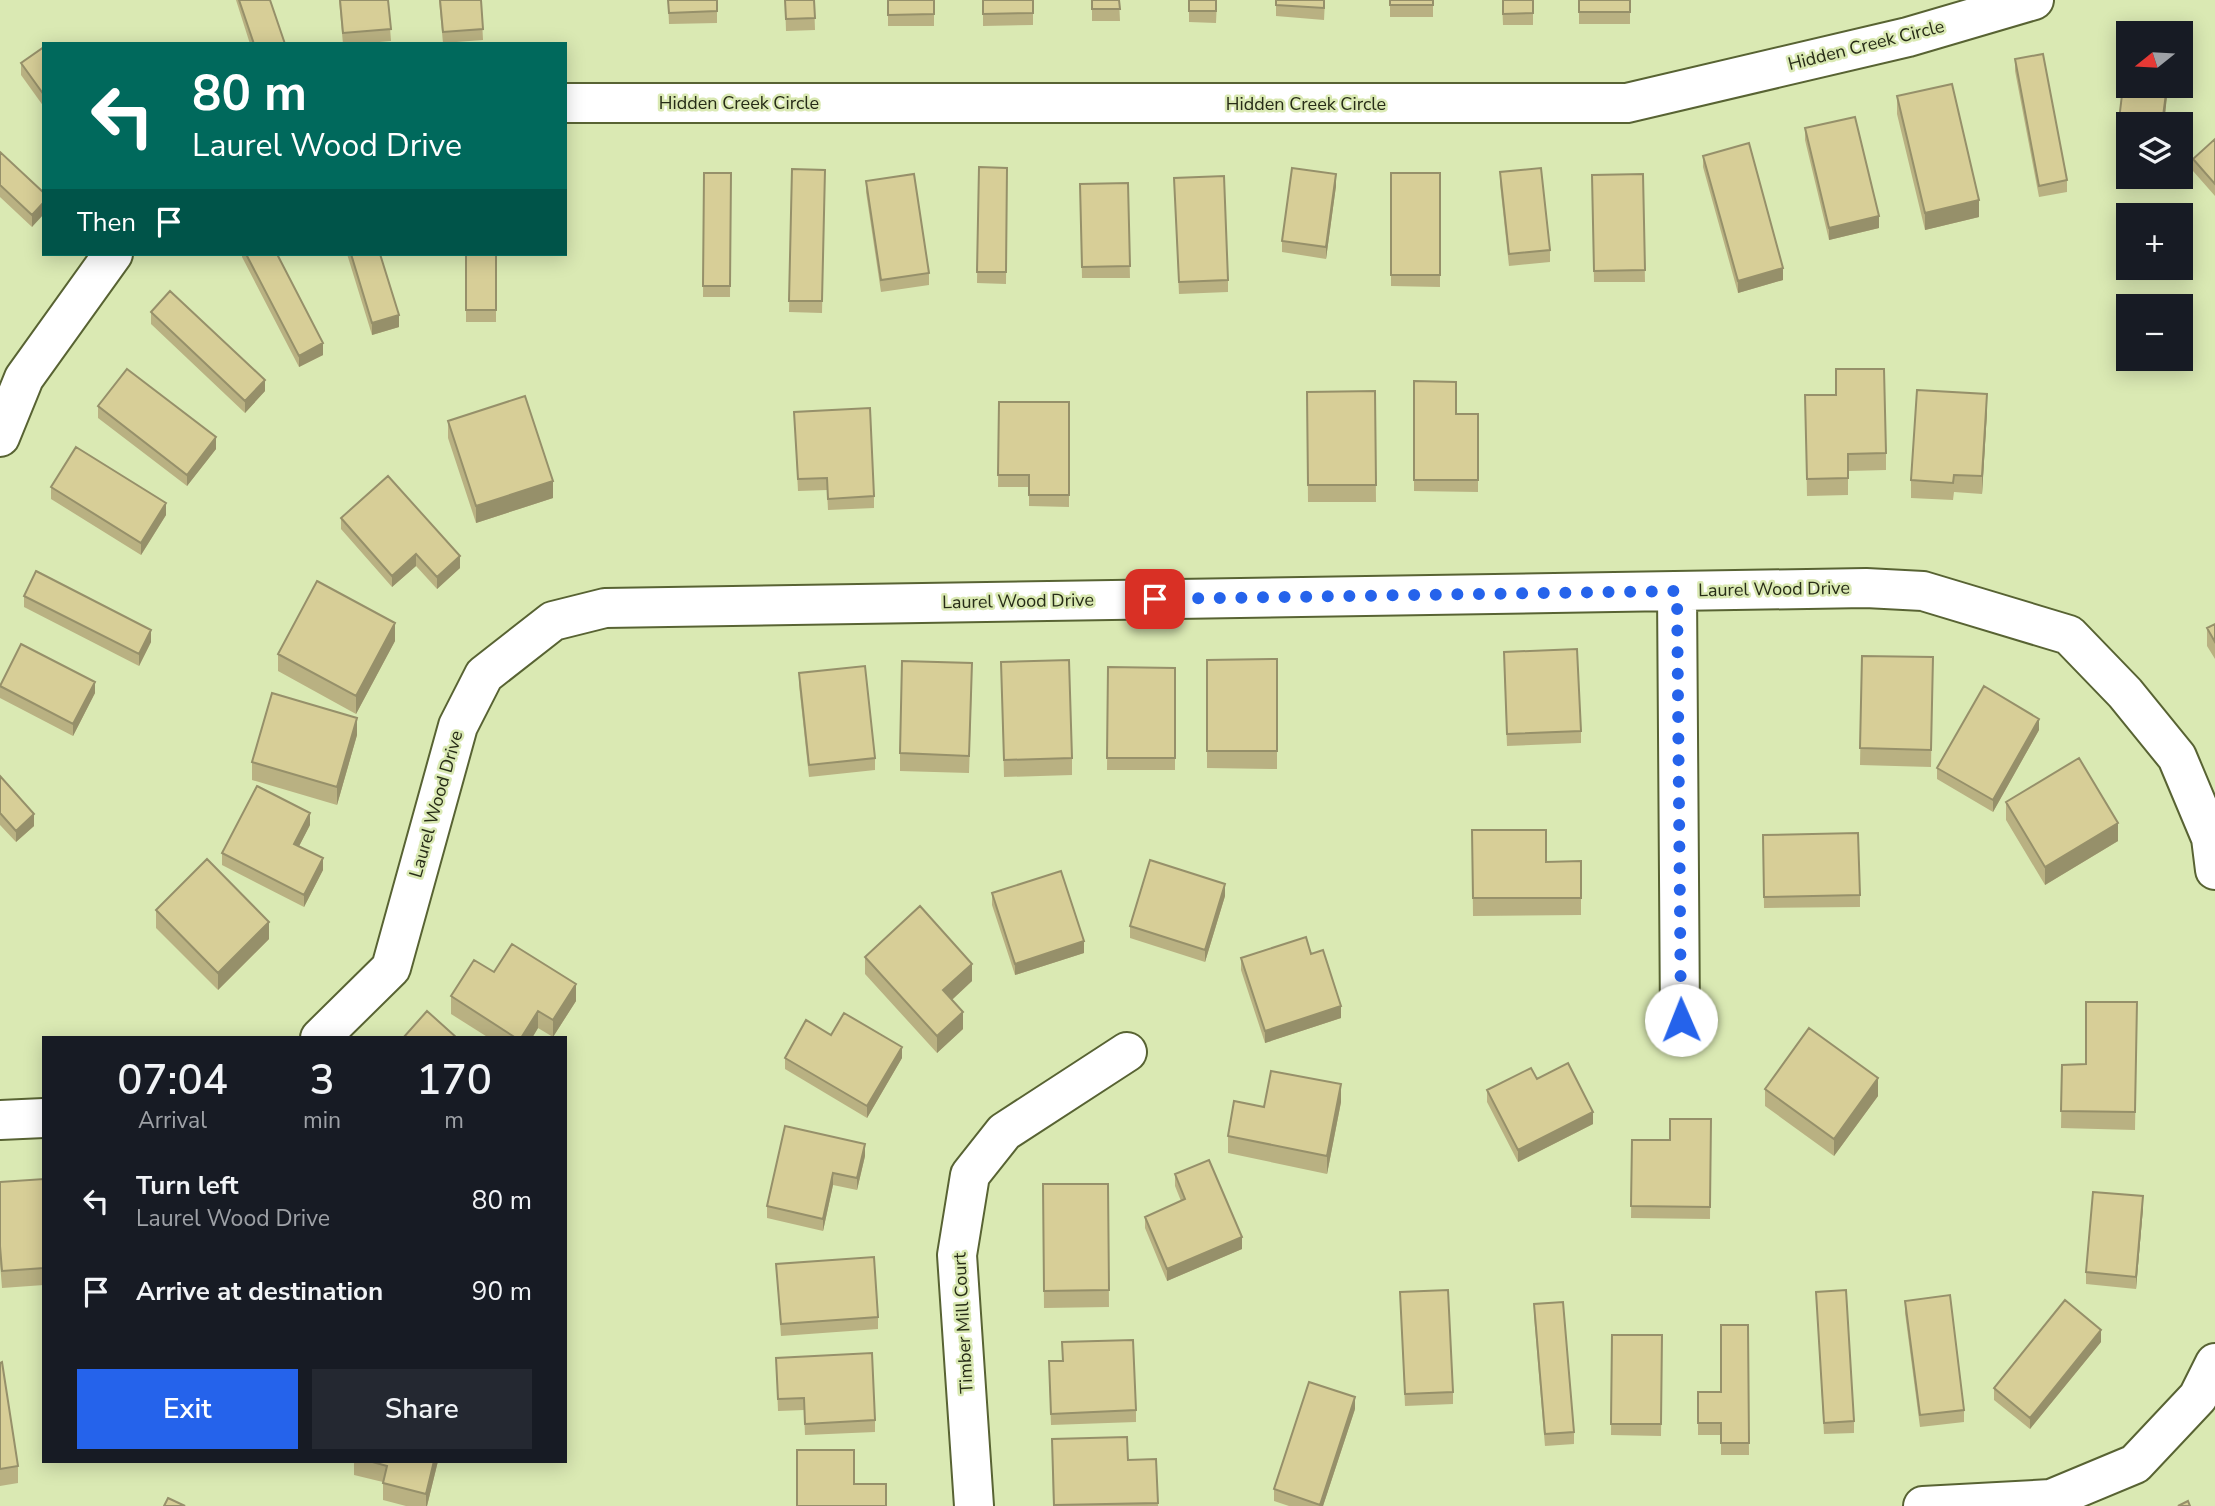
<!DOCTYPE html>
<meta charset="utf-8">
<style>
body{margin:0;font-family:"Nunito Sans",sans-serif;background:#242831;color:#f1f3f6;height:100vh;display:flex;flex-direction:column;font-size:26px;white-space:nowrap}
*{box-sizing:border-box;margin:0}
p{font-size:23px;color:#9ea1a6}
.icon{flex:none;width:38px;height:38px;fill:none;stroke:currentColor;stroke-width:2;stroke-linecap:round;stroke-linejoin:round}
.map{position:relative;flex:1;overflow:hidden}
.drawer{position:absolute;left:42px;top:1036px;width:525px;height:427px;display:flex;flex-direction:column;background:#171b24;border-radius:0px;box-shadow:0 4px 18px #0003}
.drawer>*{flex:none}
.hud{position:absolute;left:42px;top:42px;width:525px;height:214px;border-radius:0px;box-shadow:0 4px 18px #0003;background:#00695c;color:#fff;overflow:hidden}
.needle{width:46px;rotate:252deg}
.fabs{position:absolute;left:2116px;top:21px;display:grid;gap:14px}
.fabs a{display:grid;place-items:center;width:77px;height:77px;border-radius:0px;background:#171b24;box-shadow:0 4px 18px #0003;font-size:35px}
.pin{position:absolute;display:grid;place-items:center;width:60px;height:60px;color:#fff;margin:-30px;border-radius:14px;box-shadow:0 4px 10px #0006}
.me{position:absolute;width:77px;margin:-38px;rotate:359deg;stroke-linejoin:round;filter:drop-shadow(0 0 5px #0008)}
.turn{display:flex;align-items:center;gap:24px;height:147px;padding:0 35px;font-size:32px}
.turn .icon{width:91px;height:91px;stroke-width:2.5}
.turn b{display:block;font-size:49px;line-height:60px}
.then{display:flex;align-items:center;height:66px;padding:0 35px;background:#0003;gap:14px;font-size:26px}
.eta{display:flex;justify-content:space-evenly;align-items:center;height:119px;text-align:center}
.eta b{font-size:42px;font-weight:600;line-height:49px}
.primary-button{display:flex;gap:14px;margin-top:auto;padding:14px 35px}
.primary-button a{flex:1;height:80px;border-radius:0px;background:#2563eb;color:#fff;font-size:28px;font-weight:600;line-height:80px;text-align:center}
.primary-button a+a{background:#242831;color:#f1f3f6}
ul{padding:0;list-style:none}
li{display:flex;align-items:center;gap:21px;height:91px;padding:0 35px}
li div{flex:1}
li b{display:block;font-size:26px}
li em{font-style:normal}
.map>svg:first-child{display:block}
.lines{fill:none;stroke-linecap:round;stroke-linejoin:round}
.street-casing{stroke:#586333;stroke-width:42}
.street{stroke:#fff;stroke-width:38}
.wall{fill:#b9b182}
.shaded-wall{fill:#96906a}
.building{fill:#d7ce97;stroke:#96906a;stroke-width:2}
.route{stroke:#2563eb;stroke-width:12;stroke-dasharray:0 21.6}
.labels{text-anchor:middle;stroke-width:5;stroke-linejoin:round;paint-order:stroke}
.street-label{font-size:18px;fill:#272c17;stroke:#dae9b3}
</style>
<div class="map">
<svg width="2215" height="1506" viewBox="0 0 2215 1506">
<rect width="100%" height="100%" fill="#dae9b3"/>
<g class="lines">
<defs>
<path id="street" d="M565,103H1627L1908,37L2034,0
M0,437L24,378L113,254
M1677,591L1680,1020
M320,1038L391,968L458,726L484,675L553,621L605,608L1866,588L1923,591L2069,635L2125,693L2177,757L2211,838L2215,870
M0,1120L44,1118
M974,1506L957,1255L970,1175L1004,1132L1127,1052
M1923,1506L2051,1499L2135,1464L2198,1397L2215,1363"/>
</defs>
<use href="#street" class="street-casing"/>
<use href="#street" class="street"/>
</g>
<path class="wall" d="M236,0H270L285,44H250Z
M339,0H388L391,41L357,44H343Z
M439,0H481L483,40L443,43Z
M668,0H717V23L669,24Z
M785,0H814L815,30L786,31Z
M888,0H934V26H888Z
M983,0H1033V25L983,26Z
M1092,0H1119L1120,21H1092Z
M1189,0H1217L1216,23L1189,22Z
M1276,0H1325L1324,20L1276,16Z
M1390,0H1433V17H1390Z
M1502,0H1533V25H1503Z
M1579,0H1630V24H1579Z
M44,47V107L21,75V63Z
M2015,59L2067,180V192L2039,197L2015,71Z
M2128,86H2168L2164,124H2128V133L2119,132V120Z
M1897,96L1979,217L1925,230L1897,114Z
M1805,128L1879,228L1829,240L1805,140Z
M2215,139V196L2193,171V159Z
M0,152L44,193L32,227L0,197Z
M1703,156L1783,280L1738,293L1703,167Z
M979,167L1007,168L1006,284L977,283Z
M792,169L825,170L822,313L789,312Z
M1500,172L1550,250V262L1509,266L1500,184Z
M704,173H731L730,297H703Z
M1391,173H1440V287L1391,286Z
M1643,174L1645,282H1594L1592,175Z
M1174,178L1228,280V292L1179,294Z
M866,181L929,273V285L881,292L866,192Z
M1128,183L1130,278H1082L1080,184Z
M1336,186L1326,259L1282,252V241Z
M242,254H277L323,355L299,367L242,257Z
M347,254H380L399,327L372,335Z
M466,254H496V322H466Z
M151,312L265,391L245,413L151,324Z
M1414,381L1456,414H1478V492L1414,491Z
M1375,391L1376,502H1308L1307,392Z
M1805,395L1886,453V470L1848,471V495L1807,496Z
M999,402H1069V507L1029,506V487H998Z
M98,406L216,449L187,486L98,418Z
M794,412L874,496V508L828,510L827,490L798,491Z
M1987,412L1982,494L1954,492L1953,500L1911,498V480Z
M448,421L553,498L476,523L448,438Z
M51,487L166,515L141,555L51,499Z
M341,518L460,568L437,589L416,566L392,587L341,529Z
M24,596L151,642L139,666L24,607Z
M2215,624V659L2207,646V628Z
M395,641L356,714L278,671V654Z
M1862,656L1933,657L1931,767L1860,765Z
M1277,659V769L1207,768V660Z
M1001,662L1072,758V775L1004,777Z
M1504,664L1581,731V743L1507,746Z
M1108,667L1175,668V770H1107Z
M799,673L875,758V770L809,777L799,685Z
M972,680L969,773L900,771V753Z
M0,686L95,693L73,736L0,698Z
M2039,730L1993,812L1937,779V768Z
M357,735L337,805L252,780V762Z
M0,776L34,826L16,842L0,825Z
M2006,802L2118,841L2045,885L2006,820Z
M310,825L299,846L323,870L304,907L222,865V853Z
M1472,830L1546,862L1581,861V915L1473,916Z
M1763,835L1860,895V907L1764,908Z
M992,893L1084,953L1015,975L992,905Z
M1225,896L1205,962L1130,938V926Z
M156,910L269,939L218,990L156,928Z
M1311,954L1341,1018L1265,1043L1241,970V958Z
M865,957L972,981L952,1000L963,1029L937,1053L865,974Z
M451,996L576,1001L553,1037L538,1028L532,1038H489L451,1014Z
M2137,1002L2135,1130L2061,1128L2062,1065L2086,1064Z
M831,1035L902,1058L867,1118L785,1069V1058Z
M1537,1079L1593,1124L1518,1162L1487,1102V1090Z
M1765,1089L1878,1096L1834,1156L1765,1106Z
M1341,1102L1327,1174L1228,1153V1136L1264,1107Z
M1711,1119L1710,1219L1631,1218L1632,1140H1670Z
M865,1156L857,1190L833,1185L823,1231L767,1218V1206Z
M1175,1174L1242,1249L1167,1281L1145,1228V1217L1181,1201L1175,1186Z
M44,1179V1285L2,1288L0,1263V1182Z
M1043,1184H1108L1109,1307L1044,1308Z
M2143,1208L2136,1289L2086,1284V1272Z
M776,1264L878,1317V1329L781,1336Z
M1400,1292L1453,1392V1404L1405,1406Z
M1816,1292L1854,1421V1433L1824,1434Z
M1905,1301L1964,1410V1422L1920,1427L1905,1313Z
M1534,1304L1574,1432V1444L1545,1446L1534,1316Z
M1748,1325L1749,1455H1721V1435H1698V1392H1721Z
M1612,1335H1662L1661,1436L1611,1435Z
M2101,1342L2030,1429L1994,1400V1388Z
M776,1358L875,1420V1432L805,1435L804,1410L778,1411Z
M0,1363L18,1466V1483L0,1486Z
M1049,1373L1136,1410V1422L1051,1425Z
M1355,1409L1323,1506H1289L1274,1501V1489Z
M1052,1439L1128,1460L1156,1459L1158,1506H1053Z
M354,1461H438L427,1506H406L383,1500V1482L354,1475Z"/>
<path class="shaded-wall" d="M2167,86H2168L2164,124H2162Z
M1336,174V186L1326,259V247Z
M1979,200V217L1925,230V213Z
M44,202V214L32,227V215Z
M1879,216V228L1829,240V228Z
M1783,268V280L1738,293V281Z
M399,315V327L372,335V323Z
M323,343V355L299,367V356Z
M265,380V391L245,413V401Z
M1987,394V412L1982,494V476Z
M216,437V449L187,486V475Z
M553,481V498L476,523V506Z
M166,503V515L141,555V543Z
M416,554V566L392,587V576Z
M460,556V568L437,589V577Z
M395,623V641L356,714V696Z
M151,630V642L139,666V654Z
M95,682V693L73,736V724Z
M357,718V735L337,805V787Z
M2039,719V730L1993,812V800Z
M310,813V825L294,856V844Z
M34,814V826L16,842V831Z
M2118,823V841L2045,885V867Z
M323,858V870L304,907V895Z
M1225,884V896L1205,962V950Z
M269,922V939L218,990V973Z
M1084,941V953L1015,975V964Z
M972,964V981L943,1008V990Z
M576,984V1001L553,1037V1020Z
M1341,1006V1018L1265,1043V1031Z
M538,1011V1028L532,1038H521Z
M963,1012V1029L937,1053V1036Z
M902,1047V1058L867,1118V1106Z
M1878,1078V1096L1834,1156V1139Z
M1341,1084V1102L1327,1174V1156Z
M1593,1112V1124L1518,1162V1150Z
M865,1144V1156L857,1190V1178Z
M833,1173V1185L823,1231V1219Z
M2143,1196V1208L2136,1289V1277Z
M1242,1237V1249L1167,1281V1269Z
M2101,1330V1342L2030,1429V1418Z
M1355,1397V1409L1323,1506H1320Z
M434,1461H438L427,1506H426V1494Z"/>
<path class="building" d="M239,0H270L285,44H254Z
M340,0H388L391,29L343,33Z
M440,0H481L483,29L443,32Z
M668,0H717V11L669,13Z
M785,0H814L815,18L786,19Z
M888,0H934V14L888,15Z
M983,0H1033V13L983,14Z
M1092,0H1119L1120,9H1092Z
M1189,0H1216V11H1189Z
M1276,0H1324V8L1276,5Z
M1390,0H1433V5H1390Z
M1503,0H1533V13L1503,14Z
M1579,0H1630V12H1579Z
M2128,44V86H2167L2162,124L2119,120Z
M44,47V95L21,63Z
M2043,54L2067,180L2039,186L2015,59Z
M1952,84L1979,200L1925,213L1897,96Z
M1855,117L1879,216L1829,228L1805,128Z
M2215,139V184L2193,159Z
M1749,143L1783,268L1738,281L1703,156Z
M0,152L44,193V202L32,215L0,185Z
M979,167L1007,168L1006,272H977Z
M1292,168L1336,174L1326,247L1282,241Z
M1541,168L1550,250L1509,254L1500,172Z
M792,169L825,170L822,301H789Z
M704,173H731L730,286H703Z
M1391,173H1440V275H1391Z
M914,174L929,273L881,280L866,181Z
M1643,174L1645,270L1594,271L1592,175Z
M1224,176L1228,280L1179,282L1174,178Z
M1128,183L1130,266L1082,267L1080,184Z
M246,254H277L323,343L299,356Z
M351,254H380L399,315L372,323Z
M466,254H496V310H466Z
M170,291L265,380L245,401L151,312Z
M127,369L216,437L187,475L98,406Z
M1836,369H1884L1886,453L1848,454V478L1807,479L1805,395H1836Z
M1414,381L1456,382V414H1478V480H1414Z
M1917,390L1987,394L1982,476L1954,475L1953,483L1911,480Z
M1375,391L1376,485H1308L1307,392Z
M525,396L553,481L476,506L448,421Z
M999,402H1069V495H1029V475H998Z
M870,408L874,496L828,499L827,478L798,479L794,412Z
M76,447L166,503L141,543L51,487Z
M388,476L460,556L437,577L416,554L392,576L341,518Z
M36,571L151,630L139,654L24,596Z
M317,581L395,623L356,696L278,654Z
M2215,624V642L2207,628Z
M21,644L95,682L73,724L0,686Z
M1577,649L1581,731L1507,734L1504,652Z
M1862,656L1933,657L1931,750L1860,748Z
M1277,659V751H1207V660Z
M1069,660L1072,758L1004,760L1001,662Z
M902,661L972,663L969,756L900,753Z
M865,666L875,758L809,765L799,673Z
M1108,667L1175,668V758H1107Z
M1984,686L2039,719L1993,800L1937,768Z
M272,693L357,718L337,787L252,762Z
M2079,758L2118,823L2045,867L2006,802Z
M0,776L34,814L16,831L0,813Z
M257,786L310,813L294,844L323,858L304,895L222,853Z
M1472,830H1546V862L1581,861V898H1473Z
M1858,833L1860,895L1764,897L1763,835Z
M207,859L269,922L218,973L156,910Z
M1150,860L1225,884L1205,950L1130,926Z
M1061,871L1084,941L1015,964L992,893Z
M920,906L972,964L943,990L963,1012L937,1036L865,957Z
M1306,937L1311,954L1323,950L1341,1006L1265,1031L1241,958Z
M512,944L576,984L553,1020L538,1011L521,1038H516L451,996L474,960L494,972Z
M2086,1002H2137L2135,1112L2061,1111L2062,1065L2086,1064Z
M427,1011L457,1038H403Z
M844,1013L902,1047L867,1106L785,1058L806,1020L831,1035Z
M1809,1028L1878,1078L1834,1139L1765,1089Z
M1568,1063L1593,1112L1518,1150L1487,1090L1531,1068L1537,1079Z
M1271,1071L1341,1084L1327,1156L1228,1136L1234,1101L1264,1107Z
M1670,1119H1711L1710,1207L1631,1206L1632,1140H1670Z
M785,1126L865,1144L857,1178L833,1173L823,1219L767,1206Z
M1209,1160L1242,1237L1167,1269L1145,1217L1185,1199L1175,1174Z
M44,1179V1268L2,1271L0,1246V1182Z
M1043,1184H1108L1109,1290L1044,1291Z
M2093,1192L2143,1196L2136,1277L2086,1272Z
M874,1257L878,1317L781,1324L776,1264Z
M1448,1290L1453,1392L1405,1394L1400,1292Z
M1846,1290L1854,1421L1824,1423L1816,1292Z
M1950,1295L1964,1410L1920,1415L1905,1301Z
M2065,1300L2101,1330L2030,1418L1994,1388Z
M1563,1302L1574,1432L1545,1434L1534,1304Z
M1721,1325H1748L1749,1443H1721V1423H1698V1392H1721Z
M1612,1335H1662L1661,1424H1611Z
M1133,1340L1136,1410L1051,1414L1049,1361H1063L1062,1342Z
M872,1353L875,1420L805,1424L804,1398L778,1399L776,1358Z
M2,1362L18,1466L0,1469V1363Z
M1309,1382L1355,1397L1320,1505L1274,1489Z
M1127,1437L1128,1460L1156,1459L1158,1503L1054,1505L1052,1439Z
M797,1450H854V1484H886V1506H797Z
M369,1461H434L426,1494L383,1483L387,1466Z
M168,1498L185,1506H164Z
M2188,1501L2190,1506H2178Z"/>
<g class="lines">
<path class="route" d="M1155,599L1677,591L1681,1020"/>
</g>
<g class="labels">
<g class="street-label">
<text transform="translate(1866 45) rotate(-14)" y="6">Hidden Creek Circle</text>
<text x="739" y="109">Hidden Creek Circle</text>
<text x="1306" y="110">Hidden Creek Circle</text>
<text transform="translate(1774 589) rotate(-1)" y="6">Laurel Wood Drive</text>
<text transform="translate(1018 601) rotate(-1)" y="6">Laurel Wood Drive</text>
<text transform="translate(436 804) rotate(-74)" y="6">Laurel Wood Drive</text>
<text transform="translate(963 1323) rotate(-93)" y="6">Timber Mill Court</text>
</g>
</g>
</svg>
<div class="fabs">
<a><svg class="needle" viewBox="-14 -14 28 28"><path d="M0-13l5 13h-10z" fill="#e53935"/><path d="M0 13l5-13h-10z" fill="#9ea1a6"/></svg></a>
<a><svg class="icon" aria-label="layers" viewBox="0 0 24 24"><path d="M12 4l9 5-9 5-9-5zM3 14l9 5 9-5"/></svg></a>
<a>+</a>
<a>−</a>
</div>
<div class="pin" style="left:1155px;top:599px;background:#d93025"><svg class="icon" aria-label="arrive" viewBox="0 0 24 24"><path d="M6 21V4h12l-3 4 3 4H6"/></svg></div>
<svg class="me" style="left:1681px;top:1020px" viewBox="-20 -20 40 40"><circle r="19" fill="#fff"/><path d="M0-13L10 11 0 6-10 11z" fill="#2563eb"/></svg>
<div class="hud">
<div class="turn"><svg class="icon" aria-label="left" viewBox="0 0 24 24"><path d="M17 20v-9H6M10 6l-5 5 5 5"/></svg><div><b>80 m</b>Laurel Wood Drive</div></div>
<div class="then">Then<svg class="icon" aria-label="arrive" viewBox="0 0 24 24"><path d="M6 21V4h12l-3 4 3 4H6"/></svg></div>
</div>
<section class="drawer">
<div class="eta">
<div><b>07:04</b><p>Arrival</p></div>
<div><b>3</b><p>min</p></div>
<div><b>170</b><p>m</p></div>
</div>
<ul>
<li><svg class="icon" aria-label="left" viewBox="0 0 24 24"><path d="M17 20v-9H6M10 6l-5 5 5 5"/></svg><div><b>Turn left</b><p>Laurel Wood Drive</p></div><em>80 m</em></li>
<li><svg class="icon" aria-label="arrive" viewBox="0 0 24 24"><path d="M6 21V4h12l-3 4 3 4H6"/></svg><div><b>Arrive at destination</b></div><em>90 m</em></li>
</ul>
<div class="primary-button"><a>Exit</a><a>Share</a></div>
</section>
</div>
